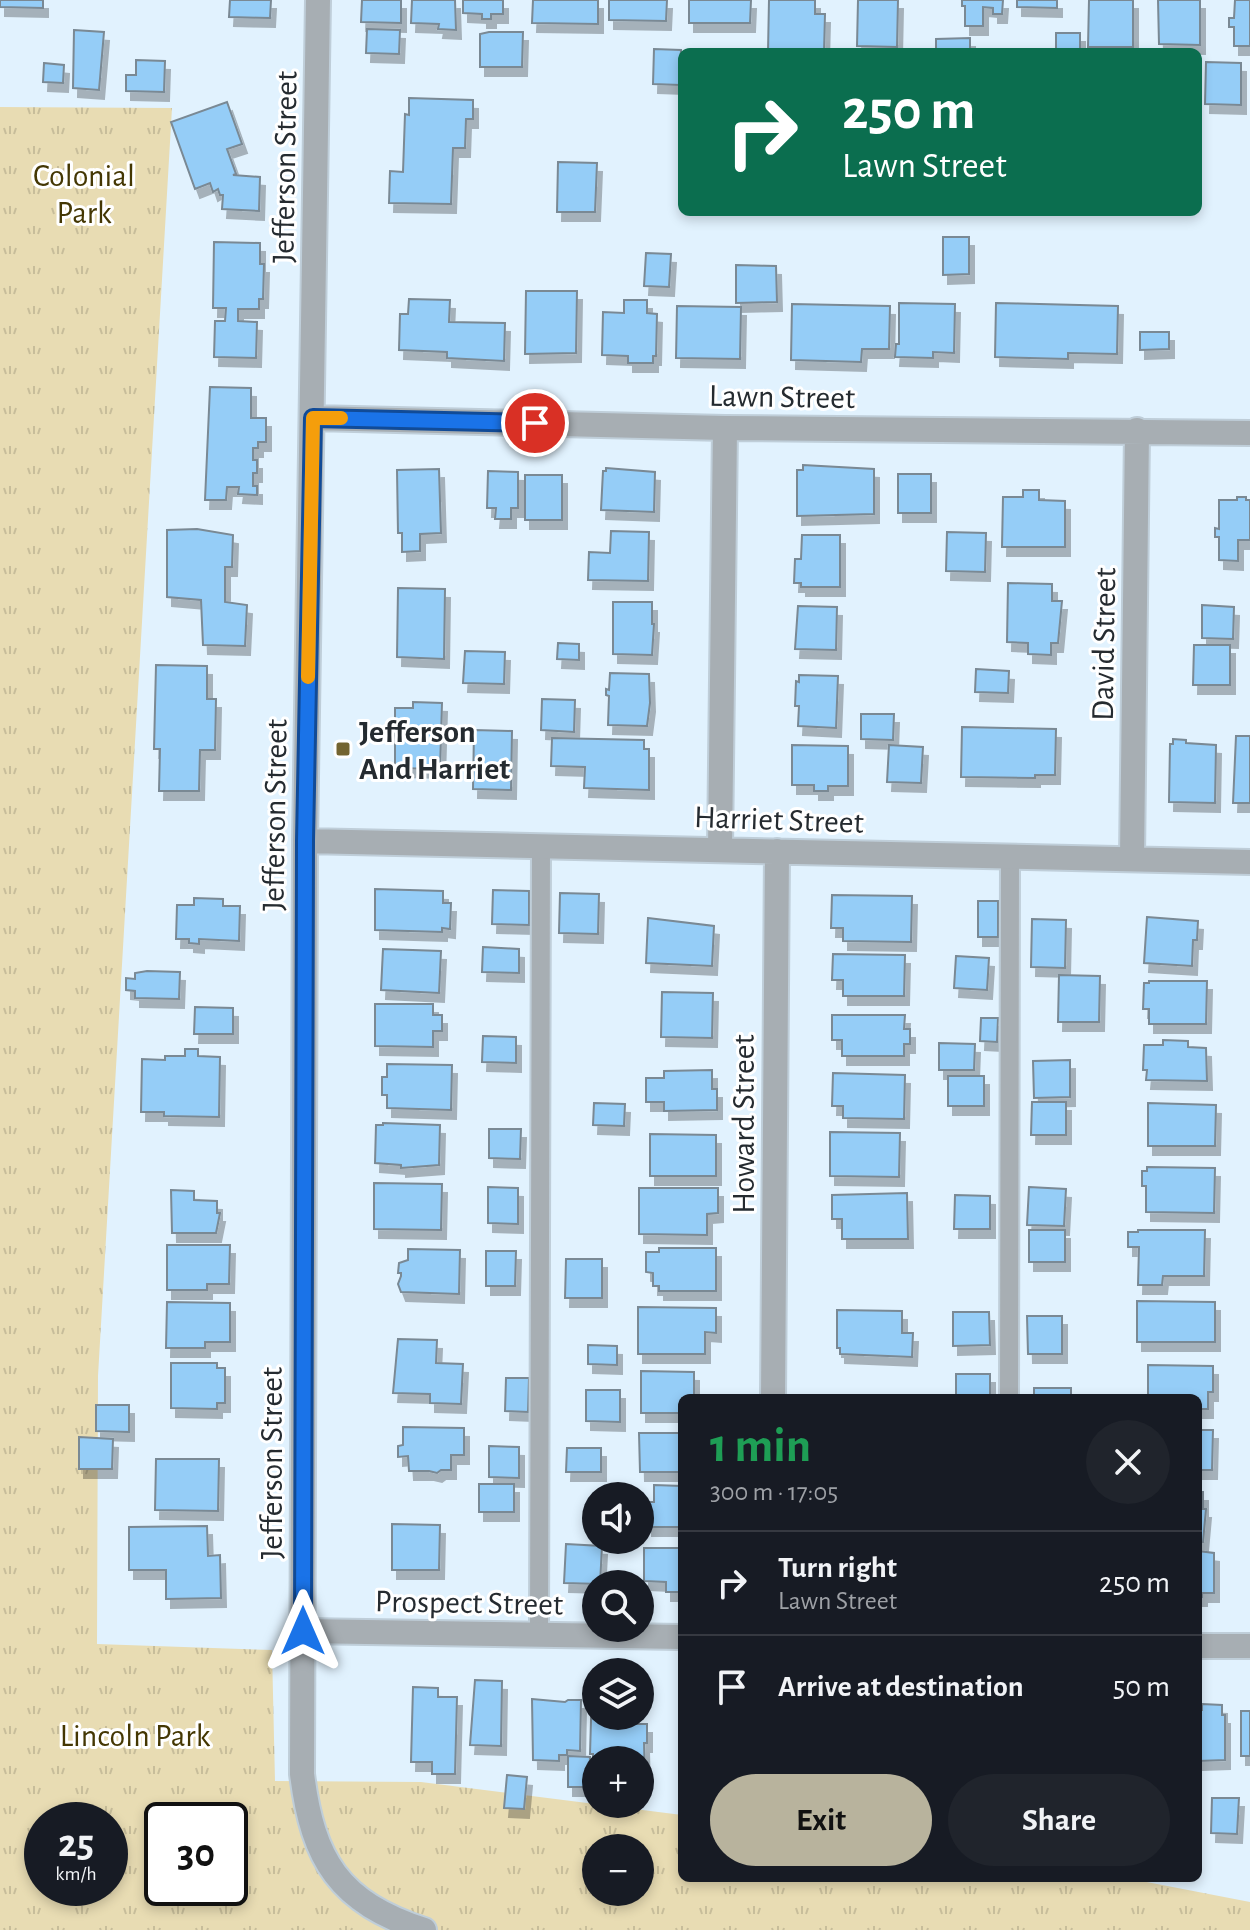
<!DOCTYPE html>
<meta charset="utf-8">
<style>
body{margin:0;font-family:"Alegreya Sans",sans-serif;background:#20242c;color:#f1f3f6;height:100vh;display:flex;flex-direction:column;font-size:30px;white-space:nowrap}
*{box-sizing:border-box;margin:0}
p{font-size:26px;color:#9ea1a6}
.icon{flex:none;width:44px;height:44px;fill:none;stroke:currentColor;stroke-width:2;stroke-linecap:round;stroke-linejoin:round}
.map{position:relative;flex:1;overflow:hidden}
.drawer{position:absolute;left:678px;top:1394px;width:524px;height:488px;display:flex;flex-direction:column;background:#171b24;border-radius:12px;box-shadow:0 4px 12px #0003}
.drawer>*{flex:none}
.top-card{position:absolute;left:678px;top:48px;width:524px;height:168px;border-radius:12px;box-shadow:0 4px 12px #0003;background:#0b6e4f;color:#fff;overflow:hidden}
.controls{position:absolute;left:582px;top:1482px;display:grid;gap:16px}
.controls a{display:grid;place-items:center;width:72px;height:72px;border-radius:50%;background:#171b24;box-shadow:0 4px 12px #0003;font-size:40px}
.speed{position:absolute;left:24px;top:1802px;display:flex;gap:16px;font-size:40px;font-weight:700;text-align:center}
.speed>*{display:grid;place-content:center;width:104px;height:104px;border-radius:50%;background:#171b24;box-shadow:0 4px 12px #0003;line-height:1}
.speed small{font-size:20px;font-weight:400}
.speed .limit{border:4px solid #111;border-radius:12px;background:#fff;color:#111}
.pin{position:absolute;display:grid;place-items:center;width:68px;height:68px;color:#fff;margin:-34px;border:4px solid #fff;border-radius:50%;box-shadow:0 2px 8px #0007}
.me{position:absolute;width:88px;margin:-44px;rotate:0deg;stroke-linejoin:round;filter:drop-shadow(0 0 6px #0008)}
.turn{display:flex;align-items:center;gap:28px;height:168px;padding:0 32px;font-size:36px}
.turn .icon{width:104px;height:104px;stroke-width:2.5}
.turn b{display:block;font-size:56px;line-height:68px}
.round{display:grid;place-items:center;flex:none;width:84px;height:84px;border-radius:42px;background:#20242c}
.head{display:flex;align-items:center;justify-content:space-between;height:136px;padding:0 32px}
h1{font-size:48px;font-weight:700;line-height:60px;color:#1e9e55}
.primary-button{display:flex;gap:16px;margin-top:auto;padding:16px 32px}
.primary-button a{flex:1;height:92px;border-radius:48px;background:#b8b39d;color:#111;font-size:32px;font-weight:700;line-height:92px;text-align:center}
.primary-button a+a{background:#20242c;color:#f1f3f6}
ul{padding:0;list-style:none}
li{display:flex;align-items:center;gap:24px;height:104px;padding:0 32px;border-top:2px solid #363941}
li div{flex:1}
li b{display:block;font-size:30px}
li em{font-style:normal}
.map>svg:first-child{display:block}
.park{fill:url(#park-tufts);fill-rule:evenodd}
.building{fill:#95cdf7;stroke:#7a8994;stroke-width:2;filter:url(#shadow)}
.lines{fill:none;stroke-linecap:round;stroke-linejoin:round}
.service-casing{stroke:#bfced9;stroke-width:22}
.minor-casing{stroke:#bfced9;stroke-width:28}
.service{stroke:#a7aeb3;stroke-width:18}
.minor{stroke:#a7aeb3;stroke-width:24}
.route-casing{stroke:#114b97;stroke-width:20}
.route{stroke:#1a73e8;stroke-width:14}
.slow{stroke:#f59e0b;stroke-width:14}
.poi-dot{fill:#736431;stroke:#fff;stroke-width:3}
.labels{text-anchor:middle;stroke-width:6;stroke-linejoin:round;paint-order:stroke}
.street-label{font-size:32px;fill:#252b30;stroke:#fff}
.park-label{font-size:32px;fill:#443703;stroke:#fff}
.poi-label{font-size:32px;font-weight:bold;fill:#252b30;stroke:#fff;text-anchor:start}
</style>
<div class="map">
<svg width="1250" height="1930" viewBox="0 0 1250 1930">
<defs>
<pattern id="park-tufts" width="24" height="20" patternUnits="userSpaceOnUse" patternTransform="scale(2)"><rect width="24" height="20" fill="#e8dcb3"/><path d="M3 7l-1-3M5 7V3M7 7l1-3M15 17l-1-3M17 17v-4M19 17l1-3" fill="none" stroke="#c7bd9a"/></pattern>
<filter id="shadow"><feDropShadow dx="5" dy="9" stdDeviation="0" flood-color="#0004"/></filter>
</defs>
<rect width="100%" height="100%" fill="#e1f2fe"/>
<path class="park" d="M0,107L172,108L98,1376L97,1644L272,1650L275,1781L421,1782L682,1815V1878H1126L1250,1902V1930H0ZM42,1820H110V1888H42ZM162,1820H230V1888H162ZM596,1848H640V1892H596Z"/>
<path class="building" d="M0,0H43V8L0,7Z
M230,0H271L270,18L229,17Z
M362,0H401V23L361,22Z
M412,0H455L456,30L438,29L439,24L411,23Z
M463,0H503V14H491V19H482V14L463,13Z
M533,0H598V24L532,23Z
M609,0H667L666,21L609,20Z
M689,0H751L750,23H689Z
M769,0H815V14H825L824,52H768Z
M858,0H898L897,47L857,46Z
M962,0H1003L1002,14H993V8L983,7V26H965V6H962Z
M1017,0H1057V8L1017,7Z
M1089,0H1133V47H1088Z
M1158,0H1200V45L1159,44Z
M1235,0H1250V46H1234V27H1229V18H1234Z
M367,29L400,30L399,54L366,53Z
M74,30L104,32L99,90L73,88Z
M489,32H523L522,67H480V34Z
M1056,33H1080V52H1056Z
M970,38V52H936V39Z
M654,49L681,50L680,85L653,84Z
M136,60L165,61L164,92L126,91V75H136Z
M1206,62L1241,63V105L1205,104Z
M44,63L64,65L63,83L43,82Z
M409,98L473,100V119H466L465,148H453L451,204L389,203L390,171L403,172L405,114L409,115Z
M227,102L242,144L227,149L236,174L233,175L260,177L259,211L222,209L223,195H220L218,189L213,192L210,183L195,189L171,122Z
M558,162L597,163L595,212H557Z
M943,237H969V274L943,275Z
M214,242L260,243V264H264L263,299H259V309H238V321L257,322L256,358L214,357L215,321H225L226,308H213Z
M646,253L671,254L669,287L644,286Z
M736,265L776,266L777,302L736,303Z
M526,291H577L576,353L525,354Z
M409,299L450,300L449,322L505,323L504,361L447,358V352L399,350L400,314H408Z
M624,300H647V313L657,314L656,356H653V363H628V356L602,355L603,312L624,313Z
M899,303L955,304L954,353L933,352V358L895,357L896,344H899Z
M996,303L1118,306L1117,354L1068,353V359L995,357Z
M792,304L890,306L889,349H862L861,362L791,360Z
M677,306L741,307L740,359L676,358Z
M1140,332H1169V349L1140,350Z
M210,387L251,388V418H266V442H258V448H253V460H257V473H253V486H257V495L238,494L239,487H227L226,500H205Z
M803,465L874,469V514L797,516V470H803Z
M606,468L655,472L654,512L601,510L603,471H606Z
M439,469L441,533L420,534V551L402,552V533H398L397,470Z
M488,471L518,472V508H511V519H495L496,508H487Z
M898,474H931V513H898Z
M525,475H562V520H525Z
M1023,490H1039V500L1065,501V547H1002L1003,497H1023Z
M1237,497H1246V500H1250V540H1238V561L1219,560V537H1215V528L1219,529V500H1237Z
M197,529L233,535L232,567H225V602L247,605L245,646L203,645L201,600L167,597V530Z
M611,531L649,532L648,581L588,580L589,552L610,553Z
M947,532L986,533L985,572L946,571Z
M802,535H840V587H801V583H794L795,559H801Z
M1008,583L1052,584V601H1062L1058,643H1051V655L1028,654V643L1007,642Z
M398,588L445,589L444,659L397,657Z
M613,602H652V624H654L652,655L613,654Z
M1202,605L1234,607L1233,639L1202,638Z
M798,606L837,607L836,650L795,649Z
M558,643L579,644V660L557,659Z
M1194,645H1230V685H1193Z
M465,651L505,652L504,684L463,683Z
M156,665L207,666V699H216L215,750H200L199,791H159L160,749H154Z
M976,669L1009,671L1008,693L975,692Z
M610,673L649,674L650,703L647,726L608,725L609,696L606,695V689L609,690Z
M799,675L838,676L836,728L798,726L799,706H795L796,681L799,682Z
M542,699L575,700L574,732L541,730Z
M413,702L442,703L440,769L395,768V708H413Z
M861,714H894L893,740L861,739Z
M962,727L1056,729L1055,775H1035V778L961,777Z
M474,730L512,731L511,790L473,789Z
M1236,736H1250V803H1233Z
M552,738L644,740V749H649V790L584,788L585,767L551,766Z
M1173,739L1186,740V743L1216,745L1215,803L1169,802L1170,744H1173Z
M792,745L848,746V786H828V791H814V785H792Z
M889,745L923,747L921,783L887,782Z
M375,889L443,891V903H451L450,929L442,928V932L375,930Z
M493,890L529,891V925L492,924Z
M560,893L599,894L598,934L559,933Z
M832,895L912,896L911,942L843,941V928H831Z
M194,898L223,899V906H240L239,941L199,939V944L189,943V939H176L177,905H194Z
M978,901H998V937H978Z
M1147,917L1198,921L1197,940H1193L1192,966L1144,963Z
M648,918L714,926L712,966L646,963Z
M1032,919L1066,920L1065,968L1031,967Z
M483,947L519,949V973L482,972Z
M383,949L441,951L439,993L381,990Z
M833,954L905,955L904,996H843V980H832Z
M956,956L989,958L987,990L954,988Z
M147,971L180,972L179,999L135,998V991L126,990V978L135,979V973Z
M1059,975L1100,976L1099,1022H1058Z
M1149,981H1207L1206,1024H1149V1009H1143L1144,983H1149Z
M662,992L713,993L712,1038L661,1037Z
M375,1004H433V1015H442V1031H433V1047L375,1046Z
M195,1007L233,1008V1034H194Z
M832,1015H905L904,1029H910V1044H904V1056H842V1040H832Z
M981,1018H998L997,1042L980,1041Z
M483,1036L516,1037V1063L482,1062Z
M1163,1040L1188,1041V1047L1206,1048L1207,1081L1146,1080L1147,1070H1143L1144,1045H1163Z
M939,1043L975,1044L974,1070H939Z
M185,1049H198V1056L220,1057L219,1117L164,1116V1112H141L142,1059L165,1060V1056H185Z
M1070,1060V1097L1034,1098L1033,1061Z
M387,1064L452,1065L451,1110L387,1108V1095H382V1077H387Z
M712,1070V1089H717V1110L664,1111V1102H646V1078H664V1071Z
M833,1073L905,1075L904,1119L843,1118V1106H832Z
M948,1076H984V1106H948Z
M1032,1102H1066V1135H1031Z
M594,1103L625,1104L624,1126L593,1125Z
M1148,1103L1216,1105L1215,1146H1148Z
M383,1123L440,1125L439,1165L401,1168V1165L375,1163L376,1125H383Z
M489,1129H521L520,1159L489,1158Z
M830,1132L900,1133L899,1177L830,1176Z
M650,1134L716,1135V1176H650Z
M1147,1167L1215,1168L1214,1213L1146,1212V1186H1142V1171H1147Z
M374,1183L442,1184L441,1230L374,1229Z
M488,1187L518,1188V1224L488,1223Z
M1029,1187L1066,1189L1064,1226L1027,1225Z
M639,1188H718V1213L707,1214V1235L639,1234Z
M171,1190L194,1191V1200L217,1201V1213H220L216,1233H172Z
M907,1193L908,1239H842V1219H832V1195Z
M955,1195L990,1196V1229H954Z
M1029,1230H1065V1262H1029Z
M1138,1230H1205L1204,1276H1163L1162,1285H1138L1139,1247H1128V1232H1138Z
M167,1245H230L229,1284H207V1290H167Z
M659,1248H716V1291H659V1286H653V1273L646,1272V1252H659Z
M408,1249L460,1250L459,1294L401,1292L398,1284L401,1276V1273H398L399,1263L408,1260Z
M486,1251H516L515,1286H486Z
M566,1259H602V1298H565Z
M1137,1301L1215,1302V1342H1137Z
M167,1302L230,1303V1342H205V1348H166Z
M638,1307L716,1308V1333L705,1332V1354H638Z
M837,1310L902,1311V1333H913L912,1357L840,1354V1348H837Z
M953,1312H989L990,1345L953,1346Z
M1027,1316H1062V1354H1028Z
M398,1339L437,1340L436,1363L463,1364L461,1404L430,1403V1394L393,1393Z
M588,1345L617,1346V1365L588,1364Z
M171,1363H217V1368H225V1403H217V1409L171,1408Z
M1148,1365L1213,1366V1392H1208V1409H1198V1398H1148Z
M641,1371L694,1372V1398H682V1413H641Z
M956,1374H990V1398H956Z
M506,1378H529L528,1412L505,1411Z
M1034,1388H1071V1398H1034Z
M586,1390H620V1422L586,1421Z
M96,1405H129V1432L96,1431Z
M403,1427L464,1428V1455H451V1470H441L437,1473L429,1471H409L408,1456L398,1457V1446L403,1445Z
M1198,1430H1213L1212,1470H1198Z
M639,1433H682V1472H640Z
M79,1437L113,1439L112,1469H79Z
M489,1446L519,1447V1478L489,1477Z
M567,1448H601V1472H566Z
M156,1459H219L218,1511L155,1510Z
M479,1484H514V1512H479Z
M654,1485L682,1486V1527H647V1502H654Z
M1198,1492H1203V1509H1206L1203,1542H1198Z
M392,1524L440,1525L439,1570H392Z
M207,1526L208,1556L220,1555L221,1598L166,1599V1570H129V1527Z
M566,1544L602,1546L600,1584L564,1583Z
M644,1548H682V1592H666V1582L644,1581Z
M1198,1551L1214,1553V1593H1202V1597H1198Z
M475,1680L502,1681L501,1746L470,1745Z
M413,1687L438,1688V1697H457L455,1774H432V1762H411Z
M592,1687H596V1716H634V1724H647V1743H644L645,1781H640V1760H596L595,1781V1765H593V1754H590Z
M532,1699L565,1702L568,1700H581L580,1751L567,1750V1755H559V1761L533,1760Z
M1202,1704L1222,1705V1715H1225V1760L1198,1761V1710H1202Z
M1241,1711H1250V1756H1241Z
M568,1756L590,1757L589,1787H568Z
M507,1775L527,1777L524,1809L504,1808Z
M1212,1798H1239L1237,1834L1211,1833Z"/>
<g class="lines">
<defs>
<path id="service" d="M1009,1398L1010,857
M539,1635L541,846"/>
<path id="minor" d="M318,0L305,841L302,1774C313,1861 339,1902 424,1930
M313,418L725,428L1250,433
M305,841L1250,862
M720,849L725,428
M1132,859L1137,430
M773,1398L777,851
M303,1631L682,1637
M1198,1646H1250"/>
</defs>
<use href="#service" class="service-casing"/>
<use href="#minor" class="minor-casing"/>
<use href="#service" class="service"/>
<use href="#minor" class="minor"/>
</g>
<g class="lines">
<defs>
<path id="route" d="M303,1631L305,841L313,418L535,423"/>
</defs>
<use href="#route" class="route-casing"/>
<use href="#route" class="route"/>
<path class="slow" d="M308,677L313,418H341"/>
</g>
<rect class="poi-dot" x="335" y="741" width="16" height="16" rx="4"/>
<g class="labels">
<g class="street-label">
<text transform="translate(284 167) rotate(-89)" y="11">Jefferson Street</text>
<text transform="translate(782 396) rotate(1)" y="11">Lawn Street</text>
<text transform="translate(1103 644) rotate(-89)" y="11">David Street</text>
<text transform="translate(274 815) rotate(-89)" y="11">Jefferson Street</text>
<text transform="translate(779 819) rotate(2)" y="11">Harriet Street</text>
<text transform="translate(743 1124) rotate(-90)" y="11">Howard Street</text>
<text transform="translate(271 1463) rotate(-90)" y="11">Jefferson Street</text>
<text transform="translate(469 1602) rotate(1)" y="11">Prospect Street</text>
</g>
<g class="park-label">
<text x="84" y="186">Colonial<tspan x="84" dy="37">Park</tspan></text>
<text x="135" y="1746">Lincoln Park</text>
</g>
<g class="poi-label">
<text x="359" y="742">Jefferson<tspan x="359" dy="37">And Harriet</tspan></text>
</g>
</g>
</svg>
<div class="controls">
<a><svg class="icon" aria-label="sound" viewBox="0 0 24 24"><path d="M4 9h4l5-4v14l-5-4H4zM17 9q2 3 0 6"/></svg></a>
<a><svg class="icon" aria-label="search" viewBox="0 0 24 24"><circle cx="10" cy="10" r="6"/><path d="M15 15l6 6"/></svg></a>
<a><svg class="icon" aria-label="layers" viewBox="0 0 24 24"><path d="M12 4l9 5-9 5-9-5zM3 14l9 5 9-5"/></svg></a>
<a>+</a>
<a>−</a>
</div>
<div class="speed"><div>25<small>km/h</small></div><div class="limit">30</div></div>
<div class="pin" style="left:535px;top:423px;background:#d93025"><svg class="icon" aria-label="arrive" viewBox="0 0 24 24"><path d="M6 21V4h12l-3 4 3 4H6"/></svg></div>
<svg class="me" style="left:303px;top:1631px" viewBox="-20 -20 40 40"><path d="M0-17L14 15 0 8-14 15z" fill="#1a73e8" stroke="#fff" stroke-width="4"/></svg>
<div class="top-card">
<div class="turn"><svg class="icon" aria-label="right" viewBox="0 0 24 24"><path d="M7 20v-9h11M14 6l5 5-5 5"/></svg><div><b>250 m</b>Lawn Street</div></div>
</div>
<section class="drawer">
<div class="head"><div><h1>1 min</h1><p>300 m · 17:05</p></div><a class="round"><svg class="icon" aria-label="close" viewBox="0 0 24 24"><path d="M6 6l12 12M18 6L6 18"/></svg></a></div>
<ul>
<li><svg class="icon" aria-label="right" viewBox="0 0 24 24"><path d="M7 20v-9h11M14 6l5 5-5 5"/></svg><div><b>Turn right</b><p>Lawn Street</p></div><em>250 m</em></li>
<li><svg class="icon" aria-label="arrive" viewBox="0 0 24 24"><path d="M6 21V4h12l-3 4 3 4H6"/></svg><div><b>Arrive at destination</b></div><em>50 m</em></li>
</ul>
<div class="primary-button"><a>Exit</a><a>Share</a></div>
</section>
</div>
